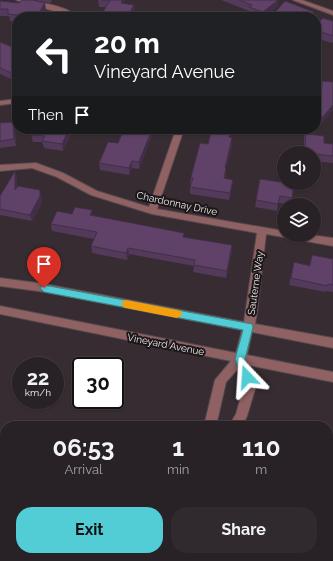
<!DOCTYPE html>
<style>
body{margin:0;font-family:Raleway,sans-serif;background:#30292d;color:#f1f3f6;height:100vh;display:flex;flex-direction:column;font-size:15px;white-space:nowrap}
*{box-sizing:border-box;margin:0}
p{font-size:13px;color:#a5a3a7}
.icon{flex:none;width:22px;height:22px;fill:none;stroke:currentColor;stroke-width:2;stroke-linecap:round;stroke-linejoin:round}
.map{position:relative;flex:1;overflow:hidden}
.details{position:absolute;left:0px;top:421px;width:333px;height:140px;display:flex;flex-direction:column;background:#282125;border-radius:16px 16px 0 0;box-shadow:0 1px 3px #0004,0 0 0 1px #443e42}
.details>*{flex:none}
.guide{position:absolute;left:12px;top:12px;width:309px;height:122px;border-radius:16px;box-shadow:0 1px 3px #0004,0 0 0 1px #443e42;background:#202124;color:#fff;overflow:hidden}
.controls{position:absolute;left:277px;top:146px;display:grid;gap:8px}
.controls a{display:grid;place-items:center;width:44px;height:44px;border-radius:50%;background:#282125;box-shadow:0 1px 3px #0004,0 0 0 1px #443e42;font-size:20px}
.speed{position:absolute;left:12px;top:357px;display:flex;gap:8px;font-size:20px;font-weight:700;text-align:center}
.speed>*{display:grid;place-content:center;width:52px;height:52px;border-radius:50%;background:#282125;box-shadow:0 1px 3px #0004,0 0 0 1px #443e42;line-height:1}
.speed small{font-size:10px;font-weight:400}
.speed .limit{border:2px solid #111;border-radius:6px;background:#fff;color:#111}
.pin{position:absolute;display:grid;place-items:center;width:34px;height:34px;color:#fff;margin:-41px -17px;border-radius:50% 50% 50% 0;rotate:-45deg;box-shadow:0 0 4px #0007}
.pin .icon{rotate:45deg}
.me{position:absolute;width:44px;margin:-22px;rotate:340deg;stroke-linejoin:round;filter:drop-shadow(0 0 3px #0008)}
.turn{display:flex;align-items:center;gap:14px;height:84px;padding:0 16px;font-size:18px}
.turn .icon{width:52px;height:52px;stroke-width:2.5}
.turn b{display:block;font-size:28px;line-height:34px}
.then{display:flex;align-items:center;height:38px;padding:0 16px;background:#0003;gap:8px;font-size:15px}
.eta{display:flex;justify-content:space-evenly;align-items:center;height:68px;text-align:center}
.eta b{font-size:24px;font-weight:700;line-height:28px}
.action{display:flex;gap:8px;margin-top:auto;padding:8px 16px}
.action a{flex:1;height:46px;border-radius:16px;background:#52ccd5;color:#111;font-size:16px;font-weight:700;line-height:46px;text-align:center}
.action a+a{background:#30292d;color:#f1f3f6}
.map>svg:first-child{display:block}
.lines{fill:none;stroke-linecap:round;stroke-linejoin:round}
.minor-casing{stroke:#534a4e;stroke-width:2}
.minor{fill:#8f6163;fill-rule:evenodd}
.wall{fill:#53395a}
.shaded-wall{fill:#432e4a}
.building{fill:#604269;stroke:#432e4a}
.route{fill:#52ccd5;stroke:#35858a}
.slow{fill:#f59e0b}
.labels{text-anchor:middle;stroke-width:4;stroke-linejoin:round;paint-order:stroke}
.street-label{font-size:10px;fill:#ede6e9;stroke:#1b1618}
</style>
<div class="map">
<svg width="333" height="561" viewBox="0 0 333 561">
<rect width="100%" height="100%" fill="#362c31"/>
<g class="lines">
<defs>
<path id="minor" d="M16,0C31,0 63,5 74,14L71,16Z
M293,0H302L333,11V15Z
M17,99V103L0,105V101Z
M176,129H184L157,209L284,231V235H311L333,238V246L266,234L257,313L255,324L333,338V348L252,332L247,355L333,372V382L248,365L256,386L247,416L242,426H229L236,414L244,386L238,369L226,382L216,426H204L215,380L231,361L0,314V306L236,353L242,330L45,292L0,286V278L45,284L244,322L257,233L152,214L91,195L57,177L32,168L0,171V165L36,163L63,173L97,191L149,207Z
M5,542L6,556L0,559V544Z
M333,552V561H320L322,556H328V554Z
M106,556H122L124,561H108Z"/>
</defs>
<use href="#minor" class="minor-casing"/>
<use href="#minor" class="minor"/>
</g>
<path class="wall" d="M22,0H52L50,3L33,0L46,10L41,17H17V22L10,21L9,16H0V1L19,3Z
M98,0H124L123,3L135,12L132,17H100L106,7H99Z
M221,0H278L277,7L264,17H258L249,14V11Z
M276,11L313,17H275Z
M333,21V42L332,43L316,38V24Z
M17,27V39H16L14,32Z
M0,42L17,49V86L14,84L13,80L0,74Z
M322,81L333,110L312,135L324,143L333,144V163L314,161V153H304V129H316L319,105L320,88Z
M13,122L15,129L16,146L0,148V123Z
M34,129H74L63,151L44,148L42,142H33L31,135Z
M212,129H232L230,137L232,145L226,168L225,179L232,187L229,200L190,194V187L191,184H190L191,177L208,144Z
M152,135L139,169L132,168L129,175L100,170L99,163L118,143Z
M17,178V187L42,197V203L32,221L0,215V196Z
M260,179L292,198L290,204L278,203L277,211L255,207Z
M72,214L93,216L184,237L232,252L226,278L193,272L194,266L129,254L127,260L92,253L91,246L94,239L52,231L51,224Z
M312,255L333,259V292L326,291L325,292L289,285L294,262L309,265Z"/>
<path class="shaded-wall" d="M122,0H124L121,10V3Z
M278,0L277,7L264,17H262L263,12Z
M45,3L46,10L41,17H36Z
M134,5L135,12L132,17H127Z
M314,12L313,17H307Z
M333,105V110L306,141L308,134L312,129H316V125Z
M13,122L15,129L16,146L14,139Z
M69,129H74L63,151L62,144Z
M152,129V135L139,169V162Z
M231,129H232L228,144L229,137Z
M232,138V145L224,175L225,168Z
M132,161V168L129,175V168Z
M15,171L17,178V197L15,190Z
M233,180L232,187L229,200L230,193Z
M40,190L42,197V203L32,221L30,215Z
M92,210L93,217L90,215Z
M232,245V252L226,278L227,271Z
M128,248L129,254L127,260L126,253Z"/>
<path class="building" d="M22,0H33L45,3L36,17L8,14V9H0V1L19,3Z
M102,0H122L121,3L134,5L127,17H100L110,0Z
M239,0H278L263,12L249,7L252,5Z
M285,1L314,12L307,17H293L276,11Z
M323,18L333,21V36L316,30V24Z
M17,27V33L14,32V28Z
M0,42L17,49V50L13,53L17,54V79L12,77L16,75L0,68Z
M322,81L333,82V105L316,125V103L321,105Z
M13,122L14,139L0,141V123Z
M34,129H69L62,144L42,141L45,136L31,135Z
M124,129H152L139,162L132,161L129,168L99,163L108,142L118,143Z
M212,129H231L229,137L232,138L225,168H226L224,178L233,180L230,193L190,187L193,178L191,177L200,143L208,144Z
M306,129H312L308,134L324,136V143L333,144V156L314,154V153H305Z
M15,171V190L18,186L40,190V196L30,215L0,209V196Z
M260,179L294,184L292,198L280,196L278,204L256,200Z
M75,207L92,210L90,215L184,233L183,237L232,245L227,271L194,265L195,260L128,248L126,253L91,246L97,232L51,224L57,211L72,214Z
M312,255L333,259V285L328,284L327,286L291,278L294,262L310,266Z"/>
<path class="route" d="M44,285L252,324L253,327L245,359L252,377L251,381L247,382L243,381L235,359L243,330L44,292L40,288Z"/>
<path class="slow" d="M126,300L177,310L181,311L182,314L181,316L177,318L126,308L123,307L122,304L123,301Z"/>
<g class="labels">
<g class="street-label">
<text transform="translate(177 203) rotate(12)" y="4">Chardonnay Drive</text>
<text transform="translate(255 283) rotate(-82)" y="4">Sauterne Way</text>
<text transform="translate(166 344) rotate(11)" y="4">Vineyard Avenue</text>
</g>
</g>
</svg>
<div class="controls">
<a><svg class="icon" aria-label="sound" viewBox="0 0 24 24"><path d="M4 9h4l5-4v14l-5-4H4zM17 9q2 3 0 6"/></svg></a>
<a><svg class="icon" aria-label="layers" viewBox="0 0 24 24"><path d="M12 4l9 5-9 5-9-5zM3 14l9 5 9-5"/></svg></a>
</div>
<div class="speed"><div>22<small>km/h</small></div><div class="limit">30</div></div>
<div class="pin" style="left:44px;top:288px;background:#d93025"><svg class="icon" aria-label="arrive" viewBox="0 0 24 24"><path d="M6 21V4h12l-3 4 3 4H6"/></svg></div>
<svg class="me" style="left:247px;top:377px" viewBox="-20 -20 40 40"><path d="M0-17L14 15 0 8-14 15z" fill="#52ccd5" stroke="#fff" stroke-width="4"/></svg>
<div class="guide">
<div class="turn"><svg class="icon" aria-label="left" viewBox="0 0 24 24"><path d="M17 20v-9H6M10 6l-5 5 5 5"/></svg><div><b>20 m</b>Vineyard Avenue</div></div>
<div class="then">Then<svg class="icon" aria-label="arrive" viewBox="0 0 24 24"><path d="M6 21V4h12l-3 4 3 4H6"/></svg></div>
</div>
<section class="details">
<div class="eta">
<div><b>06:53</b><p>Arrival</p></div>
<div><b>1</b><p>min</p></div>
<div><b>110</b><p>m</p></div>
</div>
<div class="action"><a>Exit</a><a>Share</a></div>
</section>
</div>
